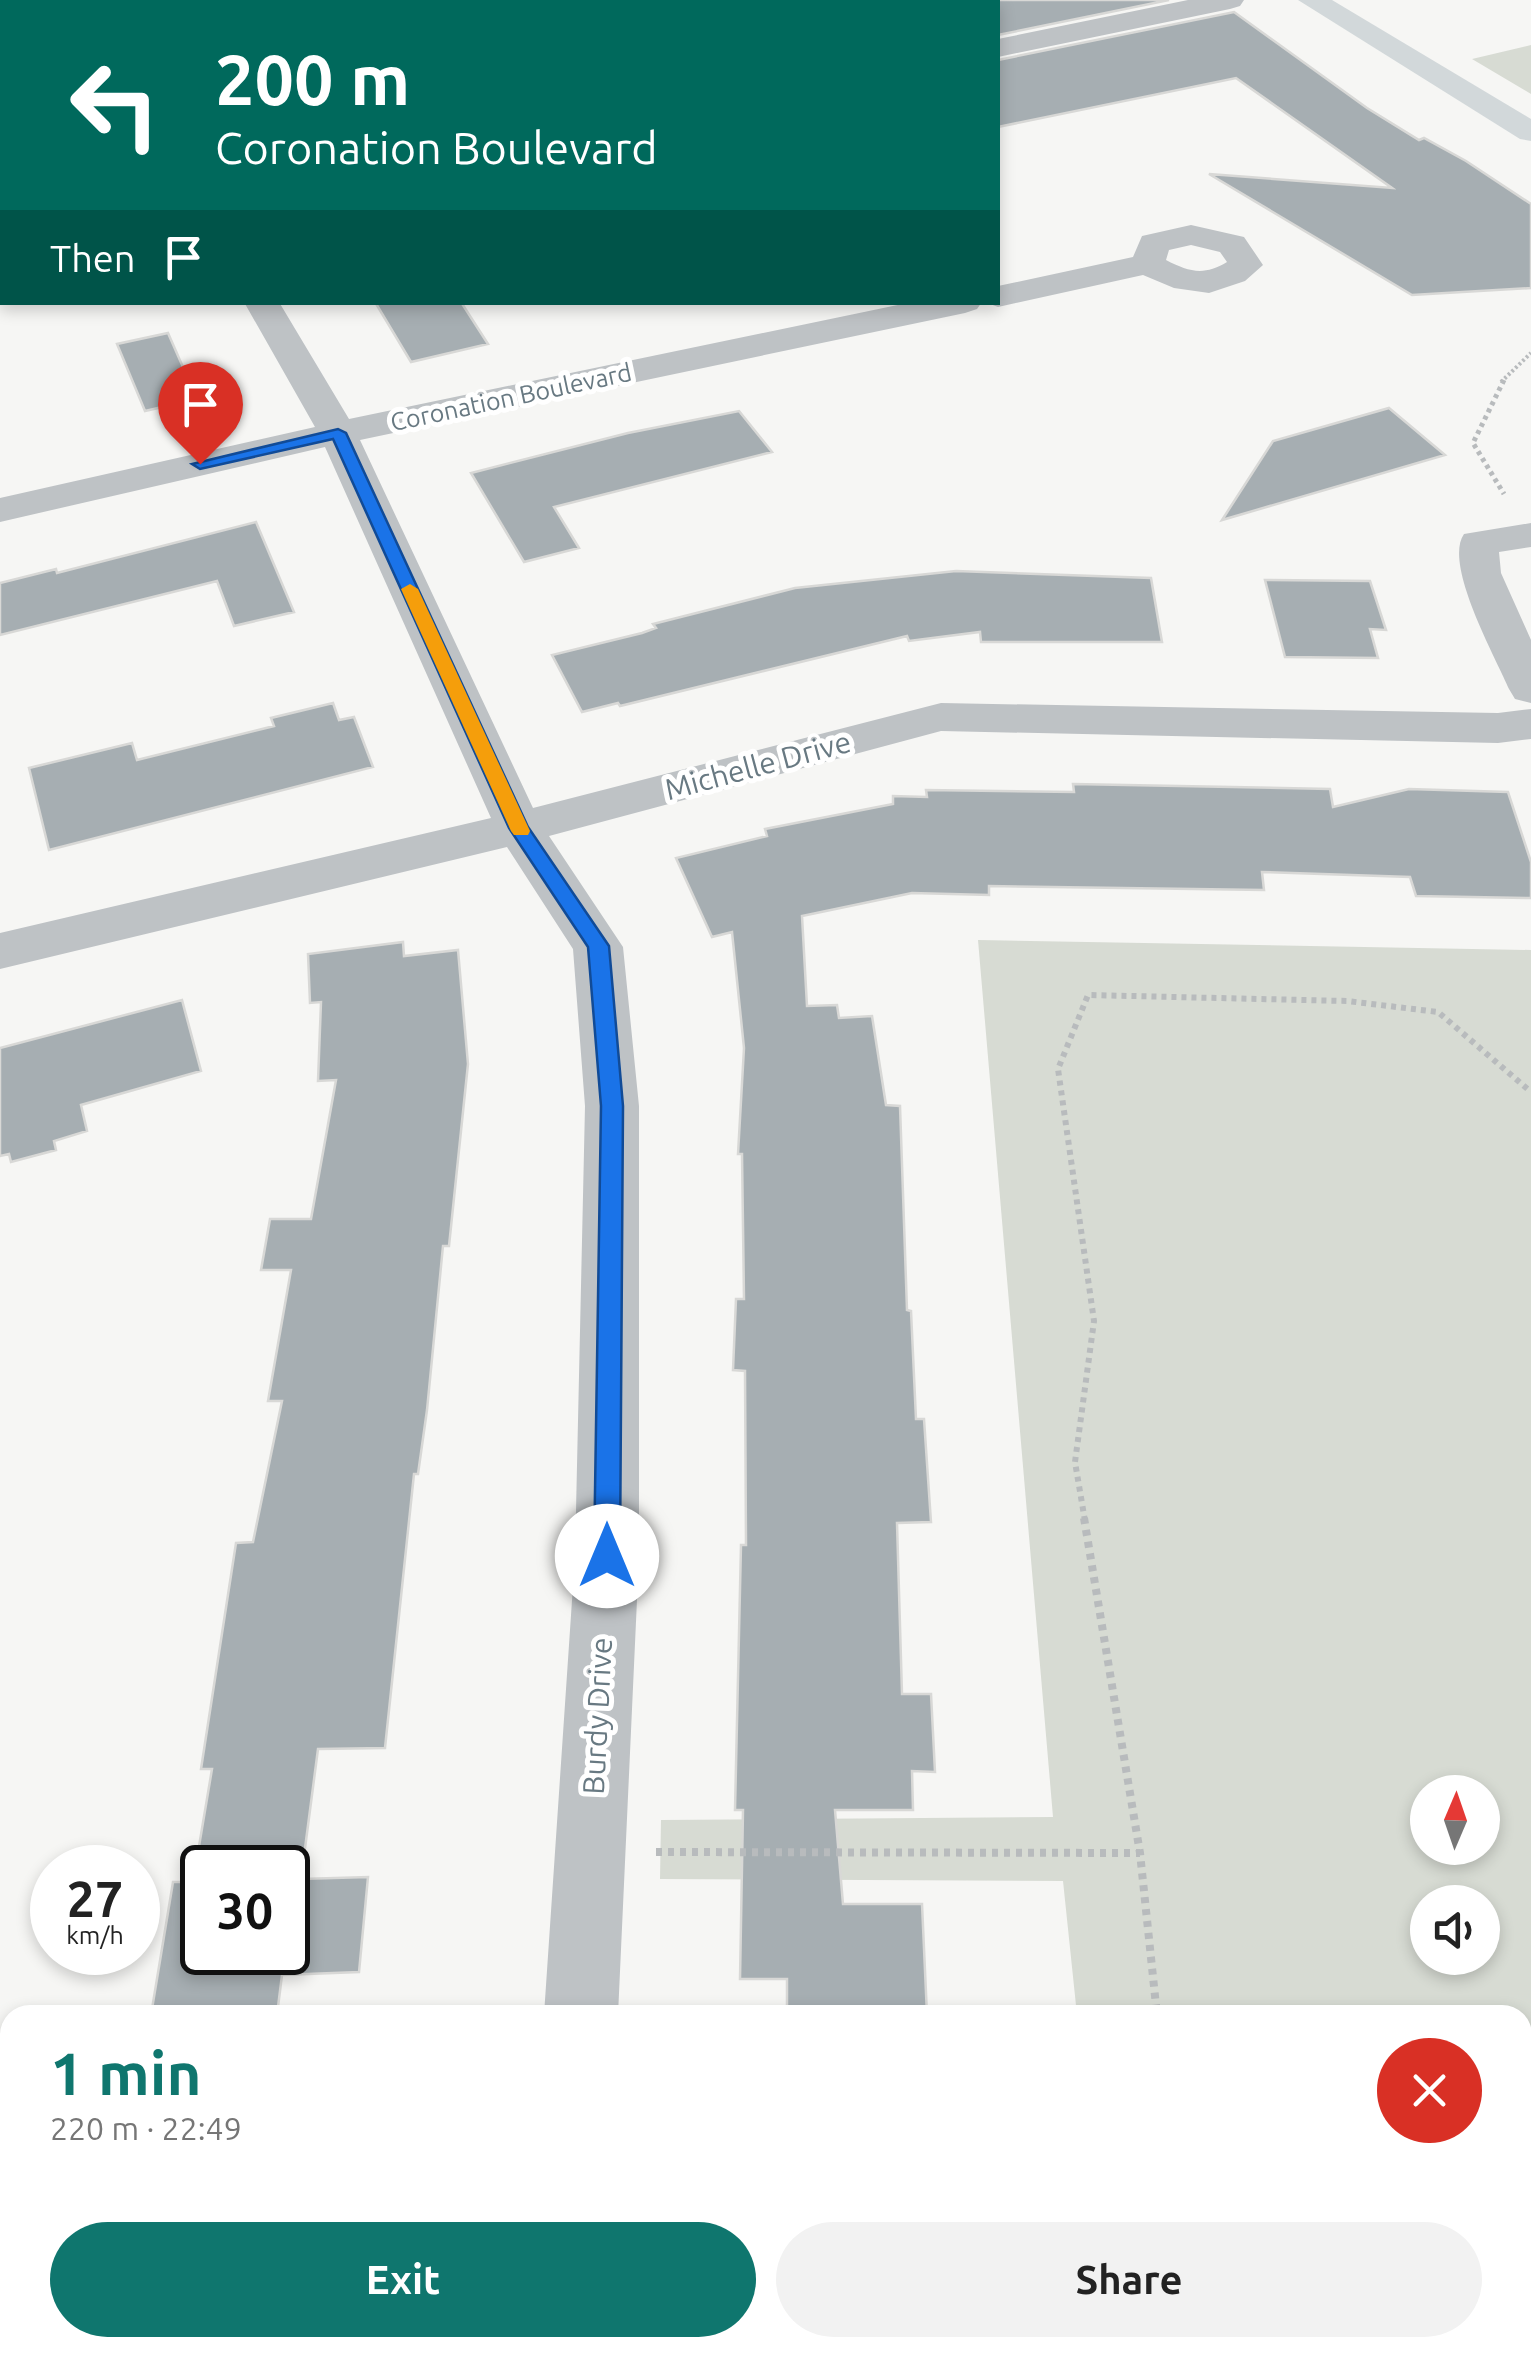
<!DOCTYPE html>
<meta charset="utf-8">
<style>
body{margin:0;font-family:Ubuntu,sans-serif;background:#f2f2f2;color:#222;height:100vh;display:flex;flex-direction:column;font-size:38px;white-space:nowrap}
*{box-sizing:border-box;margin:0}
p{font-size:32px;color:#767676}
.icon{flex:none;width:55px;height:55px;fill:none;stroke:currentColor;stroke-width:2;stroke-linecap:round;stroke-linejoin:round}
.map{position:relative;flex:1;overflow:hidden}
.sheet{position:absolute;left:0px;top:2005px;width:1532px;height:352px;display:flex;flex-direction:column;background:#fff;border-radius:30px 30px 0 0;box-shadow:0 5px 15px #0003}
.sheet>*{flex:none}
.hud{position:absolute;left:0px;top:0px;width:1000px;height:305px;box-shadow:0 5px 15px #0003;background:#00695c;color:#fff;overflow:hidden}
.needle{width:65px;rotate:2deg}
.tools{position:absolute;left:1410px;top:1775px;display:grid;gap:20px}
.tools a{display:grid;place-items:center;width:90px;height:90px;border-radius:50%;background:#fff;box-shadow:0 5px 15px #0003;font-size:50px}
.speed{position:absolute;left:30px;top:1845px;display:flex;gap:20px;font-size:50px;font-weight:700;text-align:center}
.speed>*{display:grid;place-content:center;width:130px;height:130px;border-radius:50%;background:#fff;box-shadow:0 5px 15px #0003;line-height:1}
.speed small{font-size:25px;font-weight:400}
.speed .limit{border:5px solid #111;border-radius:15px;background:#fff;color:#111}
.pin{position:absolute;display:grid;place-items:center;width:85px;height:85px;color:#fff;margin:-102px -42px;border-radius:50% 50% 50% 0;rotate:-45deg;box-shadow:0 0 10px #0007}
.pin .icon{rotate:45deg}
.me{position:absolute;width:110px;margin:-55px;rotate:0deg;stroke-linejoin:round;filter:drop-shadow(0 0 8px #0008)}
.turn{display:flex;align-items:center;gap:35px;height:210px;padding:0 50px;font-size:45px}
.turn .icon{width:130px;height:130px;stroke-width:2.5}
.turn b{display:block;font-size:70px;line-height:85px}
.then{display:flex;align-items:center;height:95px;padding:0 50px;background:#0003;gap:20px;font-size:38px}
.round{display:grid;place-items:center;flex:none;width:105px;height:105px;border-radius:52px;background:#f2f2f2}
.headline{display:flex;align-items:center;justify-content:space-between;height:170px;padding:0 50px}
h1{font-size:60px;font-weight:700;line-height:75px;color:#0f766e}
.cta{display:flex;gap:20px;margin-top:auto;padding:20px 50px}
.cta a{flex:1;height:115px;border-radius:60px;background:#0f766e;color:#fff;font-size:40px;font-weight:700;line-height:115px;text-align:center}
.cta a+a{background:#f2f2f2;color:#222}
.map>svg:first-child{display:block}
.green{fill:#d7dbd3;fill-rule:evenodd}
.building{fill:#a6aeb2;stroke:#d8d8d6;stroke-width:2.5;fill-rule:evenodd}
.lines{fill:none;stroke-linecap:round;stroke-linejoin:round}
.path-far3{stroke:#b8bbbd;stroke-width:4;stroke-dasharray:2.5 2.5;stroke-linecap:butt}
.path-far2{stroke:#b8bbbd;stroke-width:5;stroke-dasharray:4 4;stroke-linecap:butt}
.path-far1{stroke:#b8bbbd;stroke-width:6;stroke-dasharray:5 5;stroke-linecap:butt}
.path{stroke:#b8bbbd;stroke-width:8;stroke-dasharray:6 6;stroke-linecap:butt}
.minor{fill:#bec2c5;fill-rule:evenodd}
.secondary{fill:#d2d8da;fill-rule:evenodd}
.route{fill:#1a73e8;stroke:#114b97;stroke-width:2.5}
.slow{fill:#f59e0b}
.labels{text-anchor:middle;stroke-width:10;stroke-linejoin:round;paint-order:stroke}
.far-street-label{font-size:25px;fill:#687982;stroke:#fff}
.street-label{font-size:30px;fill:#687982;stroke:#fff}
</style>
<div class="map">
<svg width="1531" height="2356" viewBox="0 0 1531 2356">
<rect width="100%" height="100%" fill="#f6f6f4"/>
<path class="green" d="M1531,45V94L1472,59Z
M978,940L1531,950V2356H1109L1108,2348H1522V2015H1077L1063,1881L660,1879L661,1820L1053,1817ZM1428,1792H1482V1848H1428ZM1428,1902H1482V1958H1428Z"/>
<path class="building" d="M998,0H1169L998,35Z
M1234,12L1367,108L1419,140L1424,138L1466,161L1531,204V288L1412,295L1209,174L1392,188L1236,78L998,127V60Z
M375,302H461L488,344L411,362Z
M168,333L197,399L145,411L117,344Z
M1389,408L1445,455L1222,520L1273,441Z
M739,411L772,452L554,507L579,548L524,562L471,473L628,433Z
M256,522L294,612L234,626L217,581L0,635V583L56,569L57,573Z
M956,571L1151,578L1162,642H981L980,632L909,641L907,636L620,706L618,703L582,712L552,655L642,633L656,628L653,624L795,588Z
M1265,580L1370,581L1386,630L1370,629L1378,658L1285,657Z
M333,703L339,720L354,717L373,767L49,850L29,768L132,743L137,760L274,726L271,718Z
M1073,784L1330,789L1333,807L1409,789L1508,792L1531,862V898L1416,896L1410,877L1262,872L1264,890L989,886V895L912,893L802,916L807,1006L837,1005L839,1018L872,1016L886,1105L900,1106L907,1310L911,1311L916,1419H924L931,1522L897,1523L902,1694H931L935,1772L912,1771L913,1810H835L843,1904H922L927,2015H787V1979H740L743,1810H735L741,1545H746L745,1371L733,1370L736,1299H744L742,1154H738L744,1048L732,932L712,937L676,858L767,836L765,829L893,804V796L927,797L926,790L1074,792Z
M403,942L404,956L458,950L468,1064L449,1246H443L427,1410L418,1474H414L385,1748L318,1749L301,1879L368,1877L359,1972L282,1975L277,2015H151L173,1882H193L212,1769H201L236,1543L253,1542L282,1401H268L291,1270H261L270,1219H311L336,1080L318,1081L321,1002L310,1003L308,954ZM202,1868H288V1952H202Z
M182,1000L201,1071L81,1105L87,1131L54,1141L56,1150L11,1162L9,1154L0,1156V1048Z"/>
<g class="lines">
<path class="path-far3" d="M1501,382L1531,353"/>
<path class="path-far2" d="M1504,380L1473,443L1504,494"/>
<path class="path-far1" d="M1085,1521L1075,1462L1094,1321L1058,1069L1088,995L1347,1001L1438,1012L1531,1092"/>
<path class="path" d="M1084,1518L1140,1853L1157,2015
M656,1852L1140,1853
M1191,2348L1192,2356"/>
<path class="minor" d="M1188,0H1244L1240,6L1230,9L998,57V39Z
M0,32H2V50H0Z
M1191,225L1244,237L1263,265L1245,281L1209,293L1174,288L1143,275L998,307L985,302H998V286L1133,257L1142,236ZM1191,245L1220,252L1227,262C1204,276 1189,272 1166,260L1169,250Z
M244,302H279L349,419L912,302H982L977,309L965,313L360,440L533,808L941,703L1498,713L1531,709V739L1498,743L941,731L549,836L623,947L639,1106V1556L618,2015H544L575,1556L585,1106L573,949L507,847L0,969V933L491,818L325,447L0,522V498L315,427Z
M1531,523V547L1499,552L1501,573L1531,640V703L1515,699L1509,689C1495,656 1443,564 1464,534Z
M522,2348H604L603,2356H521Z"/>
<path class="secondary" d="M1298,0H1332L1531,119V141L1520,139Z"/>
</g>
<path class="route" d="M338,429L346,433L528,827L609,946L623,1106L620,1556L616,1564L607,1568L597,1564L594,1556L601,1106L588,947L509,828L333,439L200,469L192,464Z"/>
<path class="slow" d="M410,584L418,589L530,831L528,835H514L511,831L401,589Z"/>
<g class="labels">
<g class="far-street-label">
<text transform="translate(511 397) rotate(-12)" y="9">Coronation Boulevard</text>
</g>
<g class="street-label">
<text transform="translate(758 766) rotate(-15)" y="10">Michelle Drive</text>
<text transform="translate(598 1716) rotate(-87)" y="10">Burdy Drive</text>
</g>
</g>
</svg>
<div class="tools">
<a><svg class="needle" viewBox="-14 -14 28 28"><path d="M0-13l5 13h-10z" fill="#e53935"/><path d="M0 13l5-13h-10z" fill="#767676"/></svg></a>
<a><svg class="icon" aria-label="sound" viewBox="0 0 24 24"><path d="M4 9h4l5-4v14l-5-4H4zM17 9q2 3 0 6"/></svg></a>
</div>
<div class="speed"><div>27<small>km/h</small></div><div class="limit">30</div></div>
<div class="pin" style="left:200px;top:464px;background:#d93025"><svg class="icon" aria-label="arrive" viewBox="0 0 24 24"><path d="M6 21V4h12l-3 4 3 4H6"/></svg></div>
<svg class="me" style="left:607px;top:1556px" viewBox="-20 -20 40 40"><circle r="19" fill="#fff"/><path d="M0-13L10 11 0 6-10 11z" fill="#1a73e8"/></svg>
<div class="hud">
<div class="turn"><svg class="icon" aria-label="left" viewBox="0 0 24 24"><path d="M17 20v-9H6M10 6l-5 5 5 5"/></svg><div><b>200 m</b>Coronation Boulevard</div></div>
<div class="then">Then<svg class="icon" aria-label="arrive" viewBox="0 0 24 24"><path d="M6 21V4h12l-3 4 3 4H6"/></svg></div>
</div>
<section class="sheet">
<div class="headline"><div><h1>1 min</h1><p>220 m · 22:49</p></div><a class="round" style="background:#d93025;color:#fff"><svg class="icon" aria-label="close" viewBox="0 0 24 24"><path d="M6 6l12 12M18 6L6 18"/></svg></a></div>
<div class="cta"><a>Exit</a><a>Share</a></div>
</section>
</div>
